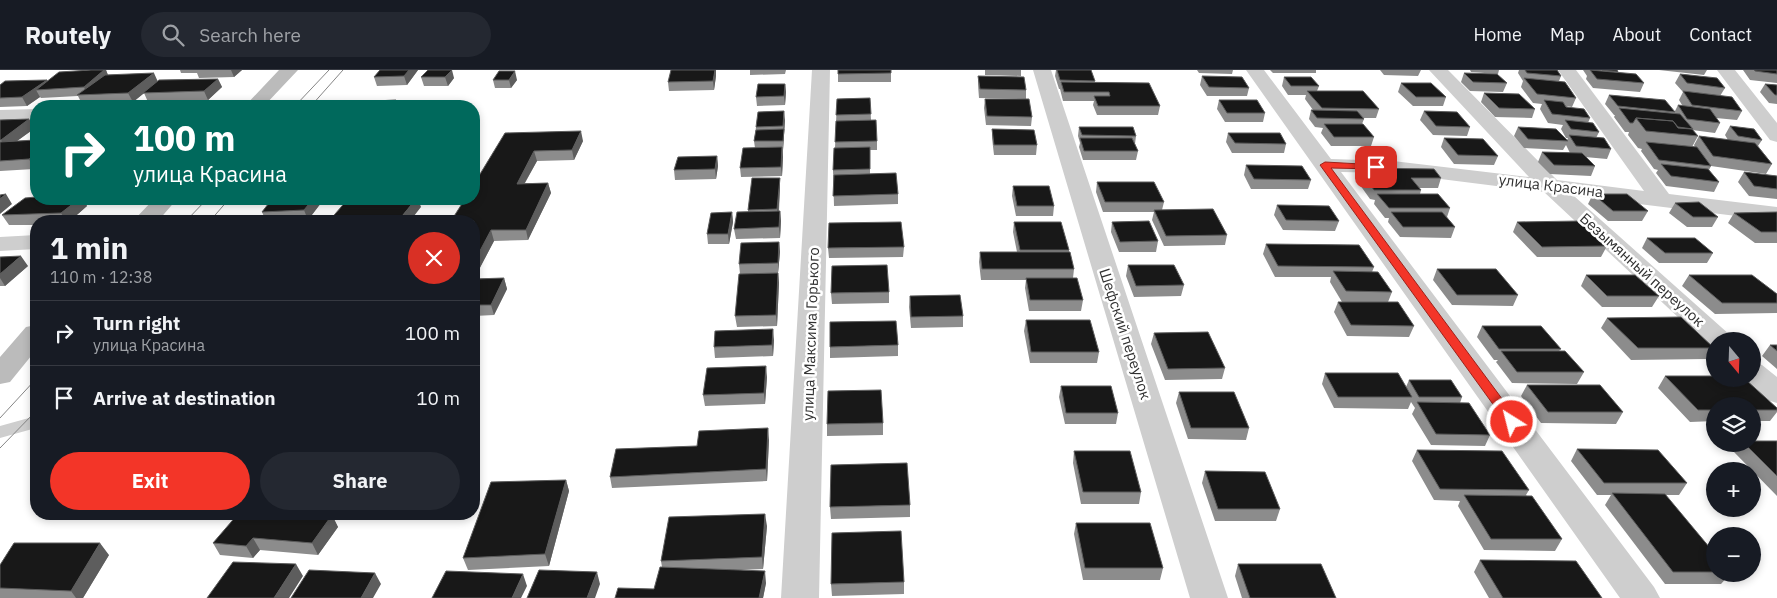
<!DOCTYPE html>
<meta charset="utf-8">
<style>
body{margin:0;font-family:"IBM Plex Sans",sans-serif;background:#242831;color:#f1f3f6;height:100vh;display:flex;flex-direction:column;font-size:19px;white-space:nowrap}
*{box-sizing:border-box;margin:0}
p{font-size:16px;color:#9ea1a6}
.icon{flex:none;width:28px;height:28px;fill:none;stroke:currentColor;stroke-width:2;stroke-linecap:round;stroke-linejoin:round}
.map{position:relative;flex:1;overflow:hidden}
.sheet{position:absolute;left:30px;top:145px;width:450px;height:305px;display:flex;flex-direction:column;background:#171b24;border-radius:20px;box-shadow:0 2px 8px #0003}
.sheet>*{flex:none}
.hud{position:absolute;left:30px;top:30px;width:450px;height:105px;border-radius:20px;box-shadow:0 2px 8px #0003;background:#00695c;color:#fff;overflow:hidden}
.needle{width:32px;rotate:161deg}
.buttons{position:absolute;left:1706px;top:262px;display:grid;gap:10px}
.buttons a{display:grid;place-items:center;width:55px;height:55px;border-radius:50%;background:#171b24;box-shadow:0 2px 8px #0003;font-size:25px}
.pin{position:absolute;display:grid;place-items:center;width:42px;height:42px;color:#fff;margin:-21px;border-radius:10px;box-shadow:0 2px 8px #0006}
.me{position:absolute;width:55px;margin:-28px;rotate:324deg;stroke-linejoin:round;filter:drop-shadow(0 0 4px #0008)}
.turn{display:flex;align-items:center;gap:18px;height:105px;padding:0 20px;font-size:22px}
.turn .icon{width:65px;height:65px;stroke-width:2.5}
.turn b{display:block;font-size:35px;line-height:42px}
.round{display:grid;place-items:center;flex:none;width:52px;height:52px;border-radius:26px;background:#242831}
.overview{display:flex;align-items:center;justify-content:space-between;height:85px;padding:0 20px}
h1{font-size:30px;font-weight:700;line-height:38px}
.cta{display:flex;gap:10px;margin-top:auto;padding:10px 20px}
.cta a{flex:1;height:58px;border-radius:30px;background:#f33528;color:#fff;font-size:20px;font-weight:700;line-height:58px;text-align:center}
.cta a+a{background:#242831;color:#f1f3f6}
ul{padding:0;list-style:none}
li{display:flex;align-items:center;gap:15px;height:65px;padding:0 20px;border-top:1px solid #363941}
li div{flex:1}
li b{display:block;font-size:19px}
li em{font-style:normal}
header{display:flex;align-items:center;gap:30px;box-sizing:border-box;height:70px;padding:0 25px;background:#171b24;border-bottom:1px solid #363941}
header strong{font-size:24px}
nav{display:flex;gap:28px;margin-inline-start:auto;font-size:18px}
.search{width:350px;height:45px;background:#242831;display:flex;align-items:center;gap:12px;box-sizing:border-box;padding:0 18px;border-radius:28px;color:#9ea1a6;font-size:19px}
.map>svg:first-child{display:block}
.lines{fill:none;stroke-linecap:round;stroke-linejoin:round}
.lane{fill:#cecece;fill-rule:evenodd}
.street{fill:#cecece;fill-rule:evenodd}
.secondary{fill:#bbb;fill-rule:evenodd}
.tram{stroke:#868686;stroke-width:1}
.wall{fill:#8c8c8c}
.shaded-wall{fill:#5d5d5d}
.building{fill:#181818;stroke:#5d5d5d}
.route{fill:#f33528;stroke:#9e221a}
.labels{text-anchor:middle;stroke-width:5;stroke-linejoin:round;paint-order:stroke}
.street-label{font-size:15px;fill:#313131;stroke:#fff}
</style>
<header>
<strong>Routely</strong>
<div class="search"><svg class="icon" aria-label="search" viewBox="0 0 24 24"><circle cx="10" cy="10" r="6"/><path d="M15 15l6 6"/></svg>Search here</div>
<nav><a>Home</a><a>Map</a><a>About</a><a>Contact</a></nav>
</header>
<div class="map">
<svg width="1777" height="528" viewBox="0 0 1777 528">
<rect width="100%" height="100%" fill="#fff"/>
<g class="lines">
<path class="lane" d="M36,346V358L0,368V356Z"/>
<path class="street" d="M812,0H830L819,528H781Z
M1033,0H1051L1228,528H1190Z
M1246,0H1264L1331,89L1393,91L1529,107L1429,0H1448L1557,110L1644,121L1558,0H1576L1669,124L1777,137V151L1574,126L1730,265L1734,271H1715V278L1710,277L1544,122L1393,103L1341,102L1654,517L1660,528H1620Z
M1717,0H1735L1777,53V72L1770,70Z
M36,39V51L0,52V40Z
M36,165V179L0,181V167Z
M1752,292L1762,295L1777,307V333L1767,330L1743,309H1752Z"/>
<path class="secondary" d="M279,0H298L264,36H245Z
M154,129H177L158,151H133Z
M36,255V280L10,312L0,314V287L26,257Z"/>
<path class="tram" d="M295,36L329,0
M311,36L343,0
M186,151L207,129
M210,151L229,129
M0,348L36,309
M0,378L36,341"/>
</g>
<path class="wall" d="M106,0L108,5L158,11L218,9L222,17L208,30L148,32L144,23L133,32L82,34L78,26L41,28L40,27L27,36L0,37V15L47,10L48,11Z
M180,0H242L234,7L199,8L197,3H181Z
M380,0H418L407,15L377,16L374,7Z
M428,0L454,8L448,16H424L421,7Z
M750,0H786L785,4L750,5Z
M891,0V12H838V4Z
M985,0H1021V6L985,5Z
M1056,0H1091L1095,12L1160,36L1158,45H1097L1093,35L1094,31H1063L1060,19H1059L1055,6Z
M1197,0H1233L1232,4L1199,3Z
M1270,0H1316V3H1273Z
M1380,0H1421L1418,6L1384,5Z
M1470,0H1499L1498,4L1471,2Z
M1519,0H1557L1561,6L1559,11L1576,28L1572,37L1566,36L1590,48L1588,53L1599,62L1596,68L1611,79L1607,89L1585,87L1595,96L1591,106L1550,104L1538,92L1542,82L1570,83L1566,75L1563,80L1524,78L1514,66L1518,57L1567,70L1568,68H1566L1561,59L1563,55L1548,53L1540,39L1542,34L1533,33L1521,17L1523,11L1518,3Z
M1583,0H1617L1618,2V3L1644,13L1640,22L1593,18L1586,9L1587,6Z
M1659,0H1707L1704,5Z
M1743,0H1777V13L1750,10Z
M1464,3L1507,13L1503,22L1470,21L1461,12Z
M1680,4L1725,18L1720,26L1742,41L1737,50L1716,48L1720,53L1715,63L1692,60L1698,66L1692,77H1695L1694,75L1699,66L1728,70L1725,65L1730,56L1762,70L1758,76L1772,94L1766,104L1711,96L1709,100L1719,112L1714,122L1666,116L1656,103L1658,100L1654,99L1641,81L1642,79L1638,78L1628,65L1629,62H1625L1614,47L1615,45H1614L1605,34L1609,25L1675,41L1678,35H1682L1679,30L1683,22L1675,13Z
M716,6L714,20L669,21L668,12Z
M978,6L1026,20V29L979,28L978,15Z
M1202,6L1249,18L1247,26H1207L1200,15Z
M1284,7L1319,16L1317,21L1379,39L1376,48H1363L1364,49L1362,54L1374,67L1371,76H1331L1321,63L1323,58L1315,57L1309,49L1311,40H1313L1305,29L1306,25H1288L1282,16Z
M493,10H517L511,18H495Z
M1401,13L1446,27L1443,36H1413L1398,22Z
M785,14L786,22L785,35L757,36L756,27Z
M1765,14L1777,15V34L1769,33L1760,22Z
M1484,23L1535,39L1532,48L1495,47L1481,32Z
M870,28L871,50L877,71V80H870V104L898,124V134L834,136L833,100L835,78L837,29Z
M985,29L1032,47L1031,56L986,55L984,38Z
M1219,30L1265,43L1263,52H1225L1217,39Z
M1424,41L1470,57L1467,66L1433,65L1420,50Z
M29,49L35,58L17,71L36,70V97L34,99L0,101V50Z
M785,50L783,80V87L782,106L741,107L740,98L755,78L754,71L756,57Z
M1079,57L1136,66L1135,74L1138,81L1136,90H1083L1079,77L1080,73L1078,66Z
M992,59L1037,75L1036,85H994L992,68Z
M505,63L583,71L574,90L537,91L525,113H548L551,123L528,170L494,171L474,209Z
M1228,63L1286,74L1284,83H1232L1226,72Z
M1444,68L1498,86L1494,95L1454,94L1441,77Z
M717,86L718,96L716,109L675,110L674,100Z
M1246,95L1311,110L1308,119H1251L1244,105Z
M1358,98L1441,108L1438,118H1419L1421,120L1420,124L1450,138L1447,147L1455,157L1451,168L1400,167L1388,152L1389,148H1385L1374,134L1375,130L1370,129L1355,108Z
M1744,102L1777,106V129L1749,126L1738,112Z
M780,108V118L779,141H780L781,151L780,168L736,169L734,159L748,142V140Z
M1097,112L1164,132L1162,140L1227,165L1225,175L1164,176L1152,150L1154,142H1103L1096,122Z
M1013,116L1054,136L1053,146H1016L1012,126Z
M1593,124L1648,141L1642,151H1608L1588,134Z
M36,129H83L87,136L70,151H36V155H9L2,145Z
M272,129H320L321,133L308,150L266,151L262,142Z
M1675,133L1718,147L1712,157H1687L1669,143Z
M1277,135L1339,151L1335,161L1283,160L1274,145Z
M732,142L733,152L729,174H708L707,164Z
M1777,142V173H1755L1728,153L1734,143Z
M1014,152L1069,180V182L1074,199L1073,208L1083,230L1081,241H1029L1025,218L1026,210H981L979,192L980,182H1017L1013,162Z
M1112,152L1158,171L1156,182H1119L1111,162Z
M1517,152L1607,176L1601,187H1537L1513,162Z
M1647,168L1713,183L1707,193H1659L1642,178Z
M779,172L780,182L778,203L779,213L777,256L737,257L735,246L740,204L739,194Z
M1266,174L1374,197L1372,202L1392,222L1388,232L1414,256L1409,267L1347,266L1334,242L1338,232H1342L1330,212L1331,207H1275L1263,184Z
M904,177L903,187L829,188L828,178Z
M0,187L28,196L5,216H0Z
M1128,195L1184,215L1181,226L1134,227L1126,206Z
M1437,199L1518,225L1513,236L1452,235L1433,210Z
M1586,205L1659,226L1652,237H1602L1581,216Z
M1689,205L1777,224V243L1715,244L1682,216Z
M504,208L507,219L494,245L474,246V209Z
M889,222V233L832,234L831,223Z
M910,226L963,246V257L911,258L909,237Z
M1607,248L1714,278L1707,289L1631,290L1601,258Z
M1026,250L1099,282L1097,293H1030L1024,261Z
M1482,256L1561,279L1559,281L1584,302L1577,314L1512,313L1496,292L1498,290H1494L1477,267Z
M1154,263L1225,298L1222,309L1165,310L1151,274Z
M774,270L773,286L715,288L714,277Z
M898,275V286L830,288V277Z
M1770,275H1777V299L1762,286Z
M1325,303L1406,317L1409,310L1462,327L1460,333L1490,365L1485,376L1431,375L1412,344L1415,338L1411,332L1408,339L1334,338L1322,314Z
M1665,306L1777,338V342L1770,351H1752V336H1715V351L1690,352L1658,318Z
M767,307L765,334L705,336L703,325Z
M1527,315L1623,342L1616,354L1541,353L1521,326Z
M1061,316L1118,343L1116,354H1065L1059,327Z
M1179,322L1249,358L1246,370L1188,369L1176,333Z
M883,353V365L827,366V354Z
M769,370L767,411L612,418L610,407L697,376Z
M1777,371V426L1734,382L1740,374H1752Z
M1577,379L1687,413L1679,425H1665L1715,484V504H1730L1721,514H1665L1605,435L1611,425H1597L1571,391Z
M1417,380L1529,420L1526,425L1562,469L1555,481L1484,480L1458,436L1460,431L1434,430L1412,391Z
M1074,381L1141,422L1139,434H1081L1073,393Z
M1205,401L1280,439L1276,451H1215L1202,413Z
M566,410L569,421L549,496L468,500L463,488Z
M910,435V447L831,449L830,437Z
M332,445L338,457L318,485L260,480L253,488L220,485L213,473Z
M1076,453L1163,498L1160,510H1083L1074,464Z
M767,456L763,499L741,500L766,513L763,528H615L654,519L662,497L661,491Z
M109,485L83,528H0V495Z
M1480,490L1602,528H1489L1474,502Z
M1238,494L1336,528H1242L1235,506Z
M904,512V524L832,526L831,514Z"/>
<path class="shaded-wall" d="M104,0H106L109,8L87,25L84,17Z
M231,0H242L234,7Z
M409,0H418L407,15L404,6Z
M452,0L454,8L448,16L445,7Z
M715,0H716V6L714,20L713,11Z
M515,1L517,10L511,18L509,10Z
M154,3L158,12L133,32L128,23Z
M218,9L222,17L208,30L204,21Z
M47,10L52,18L36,20L40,27L27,36L22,27Z
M785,14L786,22L785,35L784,26Z
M396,30L398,36H392Z
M784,41L785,50L783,80V71Z
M29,49L35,58L6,79L1,70Z
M581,61L583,71L574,90L572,80Z
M782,77L783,87L782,106L781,97Z
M534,81L537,91L519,123L517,114Z
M36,83V97L34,99L29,89Z
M717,86L718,96L716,109L715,99Z
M780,108V118L778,149L777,139Z
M548,113L551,123L528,170L526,160Z
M6,124L12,134L0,144V129Z
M79,129H83L87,136L70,151H66L61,143Z
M313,129H320L321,133L308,150L304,140Z
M416,129H418L421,137L410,151H398Z
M780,141L781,151L780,168L779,157Z
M732,142L733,152L729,174L728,164Z
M491,160L494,171L474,209V192Z
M779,172L780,182L778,203V193Z
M21,186L28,196L5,216L0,208V204Z
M778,203L779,213L777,256L776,245Z
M504,208L507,219L494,245L491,235Z
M773,259L774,270L773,286L772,275Z
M766,296L767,307L765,334L764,323Z
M768,358L769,370L767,411L766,399Z
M566,410L569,421L549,496L545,484Z
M765,444L767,456L763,499L762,487Z
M332,445L338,457L318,485L312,473Z
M253,468L260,480L253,488L246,476Z
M100,473L109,485L83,528H76L71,521Z
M296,494L303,506L289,528H274Z
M765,501L766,513L763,528H759Z
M597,502L600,514L595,528H587Z
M375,503L381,514L373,528H361Z
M523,504L527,516L521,528H512Z"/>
<path class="building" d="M91,0H104L84,17L36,20L59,2Z
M380,0H409L404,6L374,7Z
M428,0H452L445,7H421Z
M671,0H715L713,11L668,12Z
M838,0H891V3L838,4Z
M1057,0H1091L1095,11L1060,10Z
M1525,0H1557L1561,6L1527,3Z
M1590,0L1636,4L1644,13L1597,9Z
M1602,0H1617L1618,2Z
M1754,0H1777V4L1755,1Z
M499,1H515L509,10H493Z
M154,3L128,23L77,25L105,5Z
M1464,3L1497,4L1507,13L1473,12Z
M1680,4L1717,8L1725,18L1687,13Z
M978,6L1024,7L1026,20L980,19Z
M1202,6L1242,7L1249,18L1209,17Z
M1284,7H1311L1319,16H1291Z
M1524,8L1565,12L1576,28L1537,24Z
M218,9L204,21L143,23L159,10Z
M47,10L22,27L0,28V15L5,11Z
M1061,12L1149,13L1160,36H1098L1094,26H1110L1109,22H1064Z
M1401,13H1431L1446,27H1416Z
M758,14H785L784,26L756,27Z
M1765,14L1777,15V25H1775Z
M1307,21H1363L1379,39L1322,38Z
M1683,21L1732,27L1742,41L1692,35Z
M1484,23L1519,24L1535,39L1499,38Z
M1609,25L1665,30L1675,42L1618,36Z
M870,28L871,44L836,45L837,29Z
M985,29H1029L1032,47L987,46Z
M396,30L392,36H349L353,32Z
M1219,30H1257L1265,43H1227Z
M1544,30L1563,32L1566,37L1584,39L1590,48L1552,44Z
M1678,35L1710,39L1720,53L1687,49Z
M1619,38L1680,44L1693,59L1678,57L1673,51L1636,48L1633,53H1630Z
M1311,40L1357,41L1364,49L1317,48Z
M784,41L783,56L756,57L758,42Z
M1424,41L1457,42L1470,57L1436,56Z
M1636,48L1673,51L1678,58L1692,59L1698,66L1646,61Z
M29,49L1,70H0V50Z
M876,50L877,71L835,72L836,51Z
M1565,50L1593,53L1599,62L1571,59Z
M1324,54H1363L1374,67H1334Z
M1730,56L1754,59L1762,70L1738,66Z
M1079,57H1133L1136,66L1082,65Z
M1518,57L1556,59L1568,71L1528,69Z
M784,59L783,71H754L756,60Z
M992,59L1034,60L1037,75H994Z
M581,61L572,80L534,81L517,114L548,113L526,160H491L474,192V151H451L465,129H474V114L505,63Z
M1228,63H1280L1286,74L1235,73Z
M1569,65L1604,68L1611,79L1576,76Z
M1699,66L1755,73L1772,94L1713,86Z
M1080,68H1132L1138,81H1084Z
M1444,68L1483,69L1498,86L1458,85Z
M36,70V83L29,89L0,91V72Z
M1646,72L1697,77L1711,96L1659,90Z
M782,77L781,97L740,98L743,78Z
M870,77V99L833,100L834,78Z
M1542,82L1582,83L1595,96L1554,95Z
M717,86L715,99L674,100L678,87Z
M1661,94L1708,99L1719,112L1671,106Z
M1246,95L1302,96L1311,110L1254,109Z
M1358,98L1434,99L1441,108H1411L1421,120H1374Z
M1744,102L1777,106V119L1754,116Z
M896,103L898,124L833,126L834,105Z
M752,108H780L777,139L748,140Z
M1097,112H1154L1164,132H1105Z
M1013,116H1049L1054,136H1017Z
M6,124L0,129V125Z
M1377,124H1438L1450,138H1389Z
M1593,124H1627L1648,141H1613Z
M36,127V129H79L61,143L2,145L25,128Z
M272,129H313L304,140L262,142Z
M348,129H416L398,151H329Z
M1699,132L1718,147H1693L1675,133Z
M1277,135L1329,136L1339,151L1286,150Z
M1213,139L1227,165L1166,166L1154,140Z
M780,141L779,157L734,159L737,142Z
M732,142L728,164H707L711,143Z
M1391,142H1442L1455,157H1403Z
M1777,142V162H1761L1734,143Z
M1149,151L1158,171L1120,172L1112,152Z
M1579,151L1607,176L1542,177L1517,152Z
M901,152L904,177L828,178L829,153Z
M1014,152H1061L1069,180H1020Z
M1647,168H1695L1713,183H1665Z
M779,172L778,193L739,194L741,173Z
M1266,174L1359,175L1374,197L1278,196Z
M980,182H1070L1074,199H982Z
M21,186L0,204V187Z
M887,195L889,222L831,223L832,196Z
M1128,195H1174L1184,215L1136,216Z
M1437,199H1496L1518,225H1457Z
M1333,201L1378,202L1392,222L1346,221Z
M778,203L776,245L735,246L739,204Z
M1586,205H1635L1659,226H1607Z
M1689,205H1752L1777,224V233H1722Z
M504,208L491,235H474V209Z
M1026,208H1077L1083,230H1030Z
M960,225L963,246L911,247L910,226Z
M1338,232H1398L1414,256L1351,255Z
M1681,247L1714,278H1638L1607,248Z
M1026,250H1090L1099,282H1031Z
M896,251L898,275L830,277V252Z
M1482,256H1541L1561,279H1499Z
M773,259L772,275L714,277L715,261Z
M1208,262L1225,298L1168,299L1154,263Z
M1770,275H1777V281Z
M1501,281H1565L1584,302H1517Z
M766,296L764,323L703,325L707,298Z
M1325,303H1398L1412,327H1338Z
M1665,306H1715V309H1745L1777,338V340H1752V336H1715V340H1698Z
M1409,310H1451L1462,327H1419Z
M1527,315H1600L1623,342H1548Z
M1061,316H1111L1118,343H1066Z
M881,320L883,353L827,354L828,321Z
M1179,322H1234L1249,358H1191Z
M1417,332L1469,333L1490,365L1436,364Z
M768,358L766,399L610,407L616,379L697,376L699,361Z
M1752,371H1777V406L1745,374H1752Z
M1577,379L1658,380L1687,413H1604Z
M1417,380L1502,381L1529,420L1440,419Z
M1074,381H1130L1141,422H1083Z
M907,393L910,435L830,437L831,395Z
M1205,401L1265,402L1280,439H1218Z
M566,410L545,484L463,488L491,412Z
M1612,423L1665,424L1715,484V502H1673Z
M1464,425L1532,426L1562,469H1491Z
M238,444H313L332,445L312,473L253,468L246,476L213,473Z
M765,444L762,487L661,491L669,447Z
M1076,453H1150L1163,498H1085Z
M901,461L904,512L831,514L832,463Z
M14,473H100L71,521L0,518V495Z
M1480,490L1576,491L1602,528H1503Z
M233,492L296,494L274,528H207Z
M1238,494H1321L1336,528H1250Z
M660,497L765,501L759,528H615L618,518L654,519Z
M309,500L375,503L361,528H291Z
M539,500L597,502L587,528H527Z
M446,501L523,504L512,528H432Z"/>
<path class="route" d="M1325,92L1379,95V99H1376L1331,98L1517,349L1519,352L1517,355H1508L1320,95Z"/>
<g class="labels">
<g class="street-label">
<text transform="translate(1551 116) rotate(7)" y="5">улица Красина</text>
<text transform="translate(1642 200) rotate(42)" y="5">Безымянный переулок</text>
<text transform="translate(811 264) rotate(-88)" y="5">улица Максима Горького</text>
<text transform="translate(1125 264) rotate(72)" y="5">Шефский переулок</text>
</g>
</g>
</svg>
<div class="buttons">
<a><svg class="needle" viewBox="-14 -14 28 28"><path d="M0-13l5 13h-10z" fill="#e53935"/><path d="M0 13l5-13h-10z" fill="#9ea1a6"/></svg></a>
<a><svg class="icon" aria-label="layers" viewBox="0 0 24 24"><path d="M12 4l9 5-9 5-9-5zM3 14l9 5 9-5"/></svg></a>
<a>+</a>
<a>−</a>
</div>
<div class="pin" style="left:1376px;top:97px;background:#d93025"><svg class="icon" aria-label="arrive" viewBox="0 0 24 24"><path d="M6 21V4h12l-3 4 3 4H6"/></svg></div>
<svg class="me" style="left:1512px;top:352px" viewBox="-20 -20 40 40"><circle r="17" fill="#f33528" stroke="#fff" stroke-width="3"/><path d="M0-11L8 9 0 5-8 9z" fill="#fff"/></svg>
<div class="hud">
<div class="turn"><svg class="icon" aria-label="right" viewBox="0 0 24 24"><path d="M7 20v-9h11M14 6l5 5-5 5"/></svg><div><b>100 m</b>улица Красина</div></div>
</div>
<section class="sheet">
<div class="overview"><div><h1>1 min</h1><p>110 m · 12:38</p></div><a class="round" style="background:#d93025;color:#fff"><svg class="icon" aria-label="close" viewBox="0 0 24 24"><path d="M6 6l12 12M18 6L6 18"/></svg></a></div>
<ul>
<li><svg class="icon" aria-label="right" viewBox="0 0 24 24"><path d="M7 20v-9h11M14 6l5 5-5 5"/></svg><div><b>Turn right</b><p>улица Красина</p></div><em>100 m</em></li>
<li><svg class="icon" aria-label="arrive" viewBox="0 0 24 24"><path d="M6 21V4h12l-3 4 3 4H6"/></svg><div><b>Arrive at destination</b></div><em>10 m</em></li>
</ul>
<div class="cta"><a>Exit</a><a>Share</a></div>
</section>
</div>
